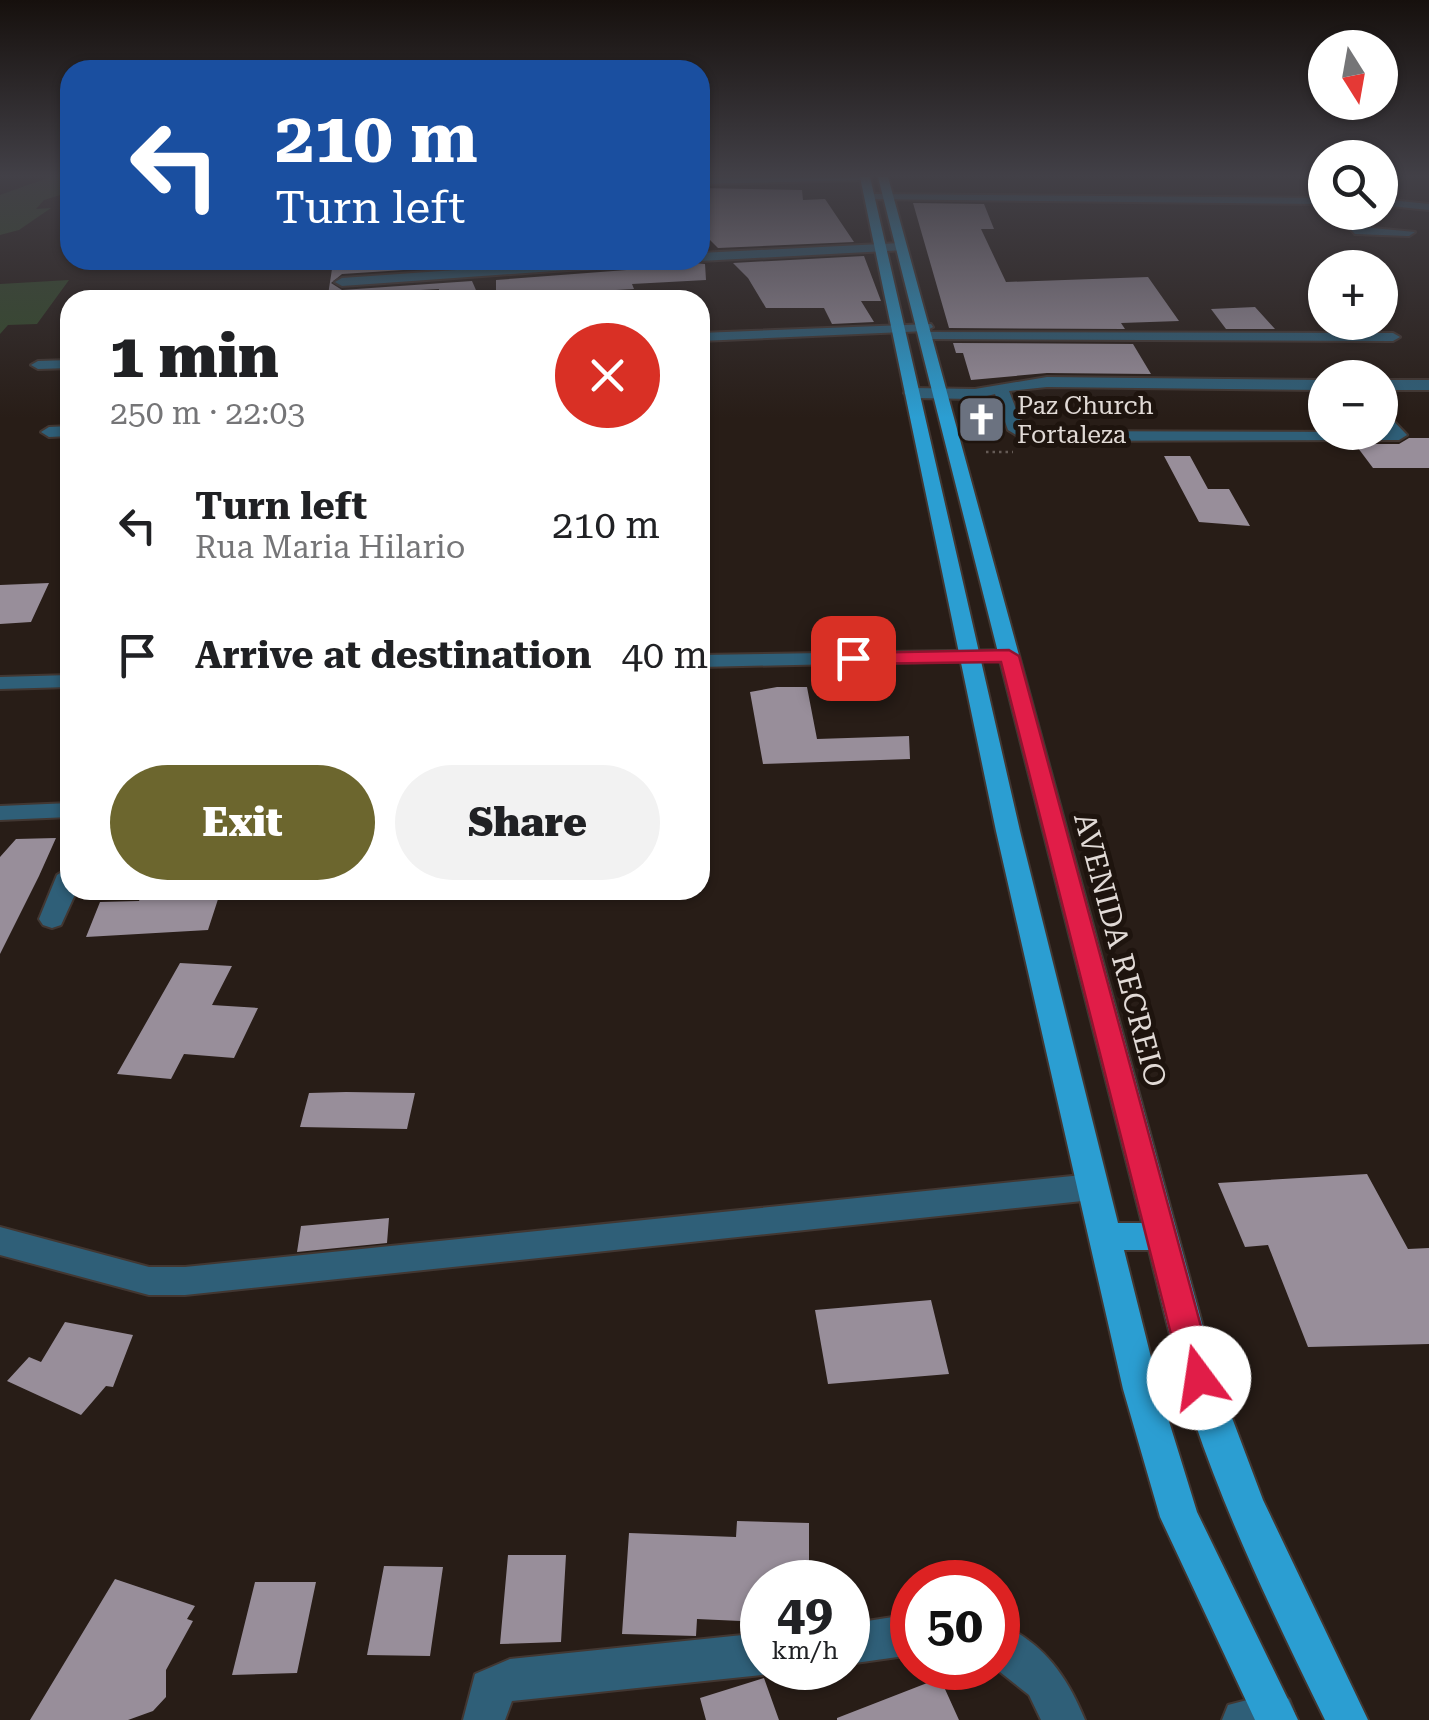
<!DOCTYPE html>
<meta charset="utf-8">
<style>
body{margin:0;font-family:"Roboto Serif",serif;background:#f2f2f2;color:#202124;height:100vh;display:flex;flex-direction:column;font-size:38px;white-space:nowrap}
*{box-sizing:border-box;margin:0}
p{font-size:32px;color:#757577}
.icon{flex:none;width:55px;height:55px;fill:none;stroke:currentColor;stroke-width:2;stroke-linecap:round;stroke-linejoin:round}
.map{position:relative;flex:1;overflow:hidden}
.details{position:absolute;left:60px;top:290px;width:650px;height:610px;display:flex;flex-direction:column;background:#fff;border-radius:30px;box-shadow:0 2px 8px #0004}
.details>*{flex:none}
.banner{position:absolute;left:60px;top:60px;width:650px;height:210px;border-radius:30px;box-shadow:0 2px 8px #0004;background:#1a4fa0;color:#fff;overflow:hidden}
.needle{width:65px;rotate:169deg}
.controls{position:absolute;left:1308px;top:30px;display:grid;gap:20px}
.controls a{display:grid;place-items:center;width:90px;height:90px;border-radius:50%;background:#fff;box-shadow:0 2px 8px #0004;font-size:50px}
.speed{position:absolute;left:740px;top:1560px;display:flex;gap:20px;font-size:50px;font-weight:700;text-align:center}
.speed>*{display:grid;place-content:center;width:130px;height:130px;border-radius:50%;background:#fff;box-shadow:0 2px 8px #0004;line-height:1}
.speed small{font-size:25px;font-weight:400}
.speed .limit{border:15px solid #d22;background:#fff;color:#111}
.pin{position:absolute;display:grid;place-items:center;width:85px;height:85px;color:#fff;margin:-42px;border-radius:20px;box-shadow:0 5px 15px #0006}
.me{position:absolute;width:110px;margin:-55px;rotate:346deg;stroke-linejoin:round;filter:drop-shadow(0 0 8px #0008)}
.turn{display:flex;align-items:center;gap:35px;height:210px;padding:0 50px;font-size:45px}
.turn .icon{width:130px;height:130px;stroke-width:2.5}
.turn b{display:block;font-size:70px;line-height:85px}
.round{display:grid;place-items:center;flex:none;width:105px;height:105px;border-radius:52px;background:#f2f2f2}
.summary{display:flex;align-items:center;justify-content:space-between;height:170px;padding:0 50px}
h1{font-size:60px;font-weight:800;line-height:75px}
.cta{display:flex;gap:20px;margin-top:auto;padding:20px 50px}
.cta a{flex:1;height:115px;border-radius:60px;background:#6c662e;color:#fff;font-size:40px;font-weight:800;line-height:115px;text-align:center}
.cta a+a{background:#f2f2f2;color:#202124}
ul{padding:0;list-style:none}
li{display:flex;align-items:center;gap:30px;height:130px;padding:0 50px}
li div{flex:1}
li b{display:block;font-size:38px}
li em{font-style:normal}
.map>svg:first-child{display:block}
.green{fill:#344b29}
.building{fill:#988e9a}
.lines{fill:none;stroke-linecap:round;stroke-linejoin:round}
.minor-casing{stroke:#423732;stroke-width:4}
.major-casing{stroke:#423732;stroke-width:4}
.path{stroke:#655b56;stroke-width:2.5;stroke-dasharray:2.5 4;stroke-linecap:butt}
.minor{fill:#2f5f78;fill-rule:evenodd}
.major{fill:#2b9ed2;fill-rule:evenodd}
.route{fill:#e11d48;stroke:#92132f;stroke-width:2.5}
.labels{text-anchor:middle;stroke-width:10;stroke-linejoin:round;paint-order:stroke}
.far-poi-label{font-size:25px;fill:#e1dad6;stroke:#1e140e;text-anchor:start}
.street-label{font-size:30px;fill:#e1dad6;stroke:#1e140e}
</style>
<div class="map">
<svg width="1429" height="1720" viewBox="0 0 1429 1720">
<rect width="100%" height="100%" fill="#281d17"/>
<path class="green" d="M50,177H70V192L44,200L36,209L51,208L19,230L0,235V195Z
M69,280L37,324L8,325L0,334V284Z"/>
<path class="building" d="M700,188L802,190L803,200L825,199L854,242L718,248L700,230Z
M913,203L984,204L994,229H981L1006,282L1148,277L1179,321L1121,323L1125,329L949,328Z
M864,256L881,301H861L874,322L832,324L824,308H766L748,278L733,263Z
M429,260H463L465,266L342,274L331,283L342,290L472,281L479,297L438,299L439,289L328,295L332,269Z
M663,260L705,264L706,280L632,284L634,289L598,291L601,300H496V280L653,268Z
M1255,307L1275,329H1226L1211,309Z
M953,343L1133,344L1151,374L1047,373L971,380L963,353H956Z
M1409,438H1429V468H1373L1355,444H1399Z
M1164,456H1190L1208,489H1229L1250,526L1199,522Z
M49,583L31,622L0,624V585Z
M777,687H807L817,739L909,736L910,759L763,764L750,692Z
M56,838L39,876L0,954V857L16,839Z
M143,890H221L208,930L86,937L100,902L139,901Z
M180,963L232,966L212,1005L258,1008L234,1058L184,1054L171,1079L117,1074Z
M309,1093L346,1092L415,1093L407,1129L300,1127Z
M1367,1174L1408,1249L1429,1248V1344L1308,1347L1268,1245L1245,1247L1218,1183Z
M389,1218L387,1243L297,1252L301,1226Z
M931,1300L949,1374L828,1384L815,1310Z
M65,1322L133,1335L113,1387L106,1386L81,1415L7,1381L29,1357L41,1362Z
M737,1521L809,1523V1582H762V1622L697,1619L696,1636L622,1634L629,1533L736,1537Z
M508,1555H566L561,1642L500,1644Z
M384,1566L443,1567L430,1656L367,1655Z
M115,1579L195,1606L187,1619L193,1621L166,1670V1697L153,1711L128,1720H30Z
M255,1582H316L297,1673L232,1675Z
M764,1678L779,1720H706L700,1698Z
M940,1678L959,1720H837V1718Z"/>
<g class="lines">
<defs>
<path id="minor" d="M872,177L867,180L700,184V178Z
M870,194L1325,198V204L866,199Z
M1380,199L1429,204V210L1380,205Z
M1334,212H1346L1362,227L1415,232L1409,236L1355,234Z
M901,243L905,250L700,261L697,260L700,253Z
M599,260H659L653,264L342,286L335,282L342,278Z
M931,324L933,327L926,331L700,341V333Z
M928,332L1393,333L1400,337L1393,341L923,339V333Z
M70,360V368L38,369L31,365L38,361Z
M1047,377L1325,380V390L1047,387L1009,391L1023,427L1029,431L1380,432L1387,430L1380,422V407L1407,435L1399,440L1026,441L1008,430L995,394L975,399L912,398L904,393L912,388L975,389Z
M1380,380H1429V390H1380Z
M70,426V436L49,437L41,432L49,427Z
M1009,650L1016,652V660L700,667V655Z
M70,675V687L0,689V677Z
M70,803V817L0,820V806Z
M70,867V890H77L61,925L52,928L43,925L39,919L57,875Z
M1092,1174L1103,1178L1108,1187L1103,1196L1092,1200L185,1295H149L0,1255V1227L149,1267H185Z
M912,1614V1655L848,1664V1624Z
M998,1623C1043,1642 1067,1676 1085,1720H1041L1029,1695L995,1668Z
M762,1633V1668H777L762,1675L512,1701L505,1720H463L475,1674L510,1659Z
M1274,1693L1289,1699L1295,1714L1293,1720H1222L1228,1705Z"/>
<path id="major" d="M860,177H870L1020,831L1118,1223H1142L878,177H888L1217,1378L1263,1500L1368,1720H1325C1277,1622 1229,1523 1194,1420C1176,1364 1163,1307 1149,1250H1124L1159,1389L1197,1512L1298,1720H1255L1160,1517L1123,1389L996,831Z"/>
</defs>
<use href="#minor" class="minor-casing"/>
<use href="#major" class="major-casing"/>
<path class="path" d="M986,452H1013"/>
<use href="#minor" class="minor"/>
<use href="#major" class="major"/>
</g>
<linearGradient id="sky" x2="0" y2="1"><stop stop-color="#16100d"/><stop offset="0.42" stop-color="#424047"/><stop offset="1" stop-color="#424047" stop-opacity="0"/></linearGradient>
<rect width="1429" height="418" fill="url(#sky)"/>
<path class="route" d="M1009,650L1019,656L1215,1378L1210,1388L1199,1392L1187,1388L1182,1378L1001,662L853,664L844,658L853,653Z"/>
<defs>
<symbol id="church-square" viewBox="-11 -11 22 22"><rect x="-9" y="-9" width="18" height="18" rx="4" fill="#6b7280" stroke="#1e140e"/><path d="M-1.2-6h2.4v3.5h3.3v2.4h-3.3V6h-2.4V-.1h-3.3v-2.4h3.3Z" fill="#fff"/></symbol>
</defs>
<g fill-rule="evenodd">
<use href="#church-square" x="954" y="392" width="55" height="55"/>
</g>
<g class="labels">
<g class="far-poi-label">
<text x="1017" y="414">Paz Church<tspan x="1017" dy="29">Fortaleza</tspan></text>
</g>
<g class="street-label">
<text transform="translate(1120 950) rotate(75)" y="10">AVENIDA RECREIO</text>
</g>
</g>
</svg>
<div class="controls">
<a><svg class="needle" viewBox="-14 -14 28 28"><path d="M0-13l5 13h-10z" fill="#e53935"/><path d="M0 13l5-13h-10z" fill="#757577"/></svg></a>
<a><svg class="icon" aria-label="search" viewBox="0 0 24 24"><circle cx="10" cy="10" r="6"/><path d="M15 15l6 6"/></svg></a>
<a>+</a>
<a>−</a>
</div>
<div class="speed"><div>49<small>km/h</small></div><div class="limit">50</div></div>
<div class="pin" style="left:853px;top:658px;background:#d93025"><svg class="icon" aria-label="arrive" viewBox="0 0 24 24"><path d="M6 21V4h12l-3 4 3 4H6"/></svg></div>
<svg class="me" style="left:1199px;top:1378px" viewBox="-20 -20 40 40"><circle r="19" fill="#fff"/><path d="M0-13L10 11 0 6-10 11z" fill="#e11d48"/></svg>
<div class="banner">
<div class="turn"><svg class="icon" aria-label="left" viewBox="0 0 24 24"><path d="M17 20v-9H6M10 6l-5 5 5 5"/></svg><div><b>210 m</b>Turn left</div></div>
</div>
<section class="details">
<div class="summary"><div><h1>1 min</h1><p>250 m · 22:03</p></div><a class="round" style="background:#d93025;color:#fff"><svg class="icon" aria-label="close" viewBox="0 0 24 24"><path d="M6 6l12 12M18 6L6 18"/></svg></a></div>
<ul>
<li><svg class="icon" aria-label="left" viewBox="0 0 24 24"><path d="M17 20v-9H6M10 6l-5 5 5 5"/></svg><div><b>Turn left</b><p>Rua Maria Hilario</p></div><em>210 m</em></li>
<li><svg class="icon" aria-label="arrive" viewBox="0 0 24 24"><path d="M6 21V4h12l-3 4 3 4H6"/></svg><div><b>Arrive at destination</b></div><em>40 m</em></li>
</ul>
<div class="cta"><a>Exit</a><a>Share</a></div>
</section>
</div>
